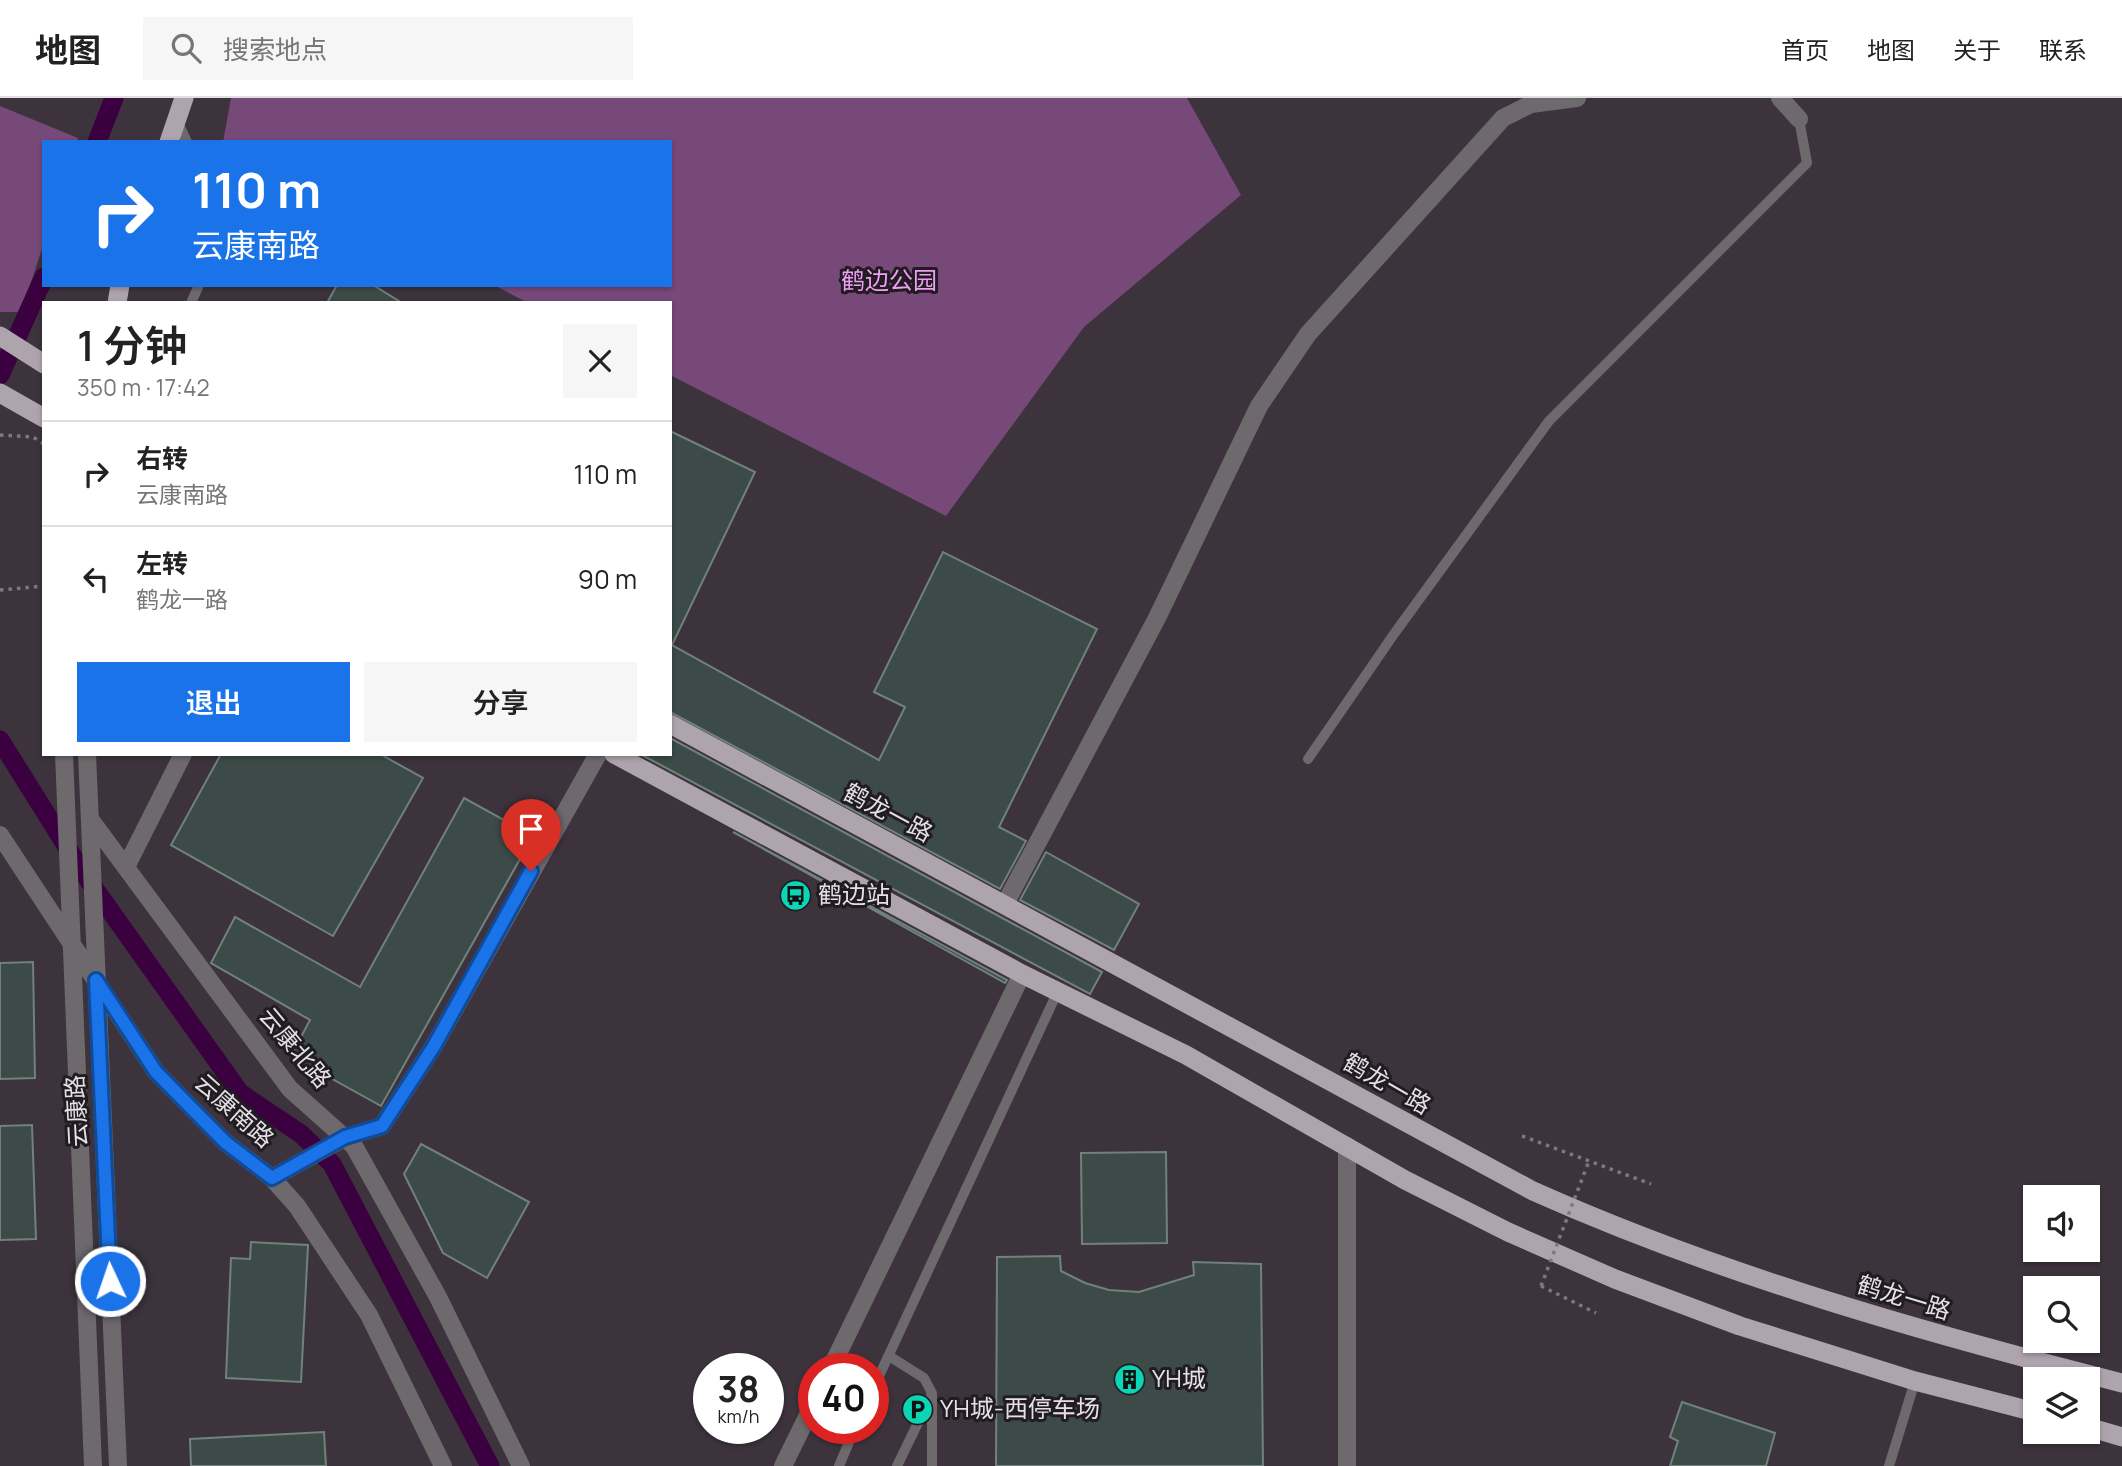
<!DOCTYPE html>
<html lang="zh">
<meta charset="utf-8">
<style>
body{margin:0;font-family:Manrope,"Noto Sans SC",sans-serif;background:#f6f6f6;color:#222;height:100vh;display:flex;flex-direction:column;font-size:26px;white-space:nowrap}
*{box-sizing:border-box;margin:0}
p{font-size:23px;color:#767676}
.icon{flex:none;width:38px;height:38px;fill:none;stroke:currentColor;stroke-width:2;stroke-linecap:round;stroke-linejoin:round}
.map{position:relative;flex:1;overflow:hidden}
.details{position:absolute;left:42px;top:203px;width:630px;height:455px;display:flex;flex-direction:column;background:#fff;border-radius:0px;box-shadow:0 2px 5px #0004}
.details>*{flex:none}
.hud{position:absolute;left:42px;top:42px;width:630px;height:147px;border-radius:0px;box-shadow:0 2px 5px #0004;background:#1a73e8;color:#fff;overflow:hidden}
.tools{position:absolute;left:2023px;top:1087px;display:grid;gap:14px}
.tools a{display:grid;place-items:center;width:77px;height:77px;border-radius:0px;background:#fff;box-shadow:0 2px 5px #0004;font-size:35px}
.speed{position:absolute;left:693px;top:1255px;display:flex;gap:14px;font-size:35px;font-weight:700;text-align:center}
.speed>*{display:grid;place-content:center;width:91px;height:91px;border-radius:50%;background:#fff;box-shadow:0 2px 5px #0004;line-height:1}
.speed small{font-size:18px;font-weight:400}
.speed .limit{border:10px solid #d22;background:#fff;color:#111}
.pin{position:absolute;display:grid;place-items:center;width:60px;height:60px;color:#fff;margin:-72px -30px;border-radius:50% 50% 50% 0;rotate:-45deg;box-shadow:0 0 7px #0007}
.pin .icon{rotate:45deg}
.me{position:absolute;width:77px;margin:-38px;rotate:357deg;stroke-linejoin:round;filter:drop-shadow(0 0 5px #0008)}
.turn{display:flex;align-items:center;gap:24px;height:147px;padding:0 35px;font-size:32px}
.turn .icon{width:91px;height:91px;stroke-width:2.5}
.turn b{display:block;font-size:49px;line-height:60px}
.round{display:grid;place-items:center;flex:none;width:74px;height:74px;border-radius:0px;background:#f6f6f6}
.headline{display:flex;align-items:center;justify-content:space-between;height:119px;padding:0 35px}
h1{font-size:42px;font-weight:600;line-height:52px}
.button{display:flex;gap:14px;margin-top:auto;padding:14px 35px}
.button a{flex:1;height:80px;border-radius:0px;background:#1a73e8;color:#fff;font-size:28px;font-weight:600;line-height:80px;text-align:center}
.button a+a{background:#f6f6f6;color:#222}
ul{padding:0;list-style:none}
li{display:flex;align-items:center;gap:21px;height:105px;padding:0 35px;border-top:2px solid #e0e0e0}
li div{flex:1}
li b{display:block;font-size:26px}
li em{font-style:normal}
header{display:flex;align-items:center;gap:42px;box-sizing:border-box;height:98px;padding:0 35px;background:#fff;border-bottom:2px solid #e0e0e0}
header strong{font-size:33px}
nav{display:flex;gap:38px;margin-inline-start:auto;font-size:24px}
.search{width:490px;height:63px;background:#f6f6f6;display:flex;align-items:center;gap:18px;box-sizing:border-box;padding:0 24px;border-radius:0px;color:#767676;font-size:26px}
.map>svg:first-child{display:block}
.green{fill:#774979}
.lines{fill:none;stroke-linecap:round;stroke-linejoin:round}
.canal{stroke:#3b003f;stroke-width:19}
.building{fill:#3c4b47;stroke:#71817d;stroke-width:2}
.path{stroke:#7f777f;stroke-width:3.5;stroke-dasharray:3.5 5;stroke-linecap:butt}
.service{stroke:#6d696d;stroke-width:10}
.minor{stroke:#6d696d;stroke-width:18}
.tertiary{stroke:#6d696d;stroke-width:18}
.trunk{stroke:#aea4ae;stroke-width:19}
.path-bridge{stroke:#7f777f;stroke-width:3.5;stroke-dasharray:3.5 5;stroke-linecap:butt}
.route-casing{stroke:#114b97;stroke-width:18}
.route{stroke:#1a73e8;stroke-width:12}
.labels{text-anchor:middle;stroke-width:6;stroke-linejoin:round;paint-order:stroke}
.park-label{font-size:24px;fill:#f09df5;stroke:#201c20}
.street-label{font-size:24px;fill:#e5dfe6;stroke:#201c20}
.poi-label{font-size:24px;fill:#e5dfe6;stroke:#201c20;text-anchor:start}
</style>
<header>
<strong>地图</strong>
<div class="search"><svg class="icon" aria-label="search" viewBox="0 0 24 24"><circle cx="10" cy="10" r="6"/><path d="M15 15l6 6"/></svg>搜索地点</div>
<nav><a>首页</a><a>地图</a><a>关于</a><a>联系</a></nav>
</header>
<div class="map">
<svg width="2122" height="1368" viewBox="0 0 2122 1368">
<rect width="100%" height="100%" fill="#3c333c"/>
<path class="green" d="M231,0H1187L1241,97L1084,229L946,418L670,277V205H528L494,187H670V44H223Z
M0,8L78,40L77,44H44V145L21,214H0Z"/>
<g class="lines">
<path class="canal" d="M97,44L114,0
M0,277L44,179
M0,642L82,773L240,995L301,1036L332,1066L490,1368"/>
</g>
<path class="building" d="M337,187H373L402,205H327Z
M670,333L755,374L672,547L879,662L905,609L874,594L943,454L1097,531L999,729L1026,743L1000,791L670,614Z
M670,640L1102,874L1090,896L640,656H670Z
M221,656H380L423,680L333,838L171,747Z
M464,700L533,738L381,1008L291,958L310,922L211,865L235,819L360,889Z
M733,734L1007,882L1005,885Z
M1046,754L1139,806L1114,852L1020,802Z
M33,864L35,980L0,981V865Z
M32,1027L36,1141L0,1142V1028Z
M421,1046L529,1104L487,1180L443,1155L404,1076Z
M1166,1054L1167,1145L1082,1146L1081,1055Z
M251,1144L308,1147L301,1284L226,1280L231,1160L250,1161Z
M1060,1158L1061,1173L1085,1185L1109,1192L1139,1194L1194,1177L1193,1164L1261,1166L1263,1368H996L997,1159Z
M1682,1304L1775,1335L1766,1368H1670L1678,1343L1670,1339Z
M324,1334L326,1368H191L190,1341Z"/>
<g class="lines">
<path class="path" d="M0,337L33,339L44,346
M0,492L44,488
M1522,1038L1651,1086
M1541,1188L1596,1215"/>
<path class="service" d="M177,22L187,44
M191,205L199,187
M1308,661L1394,536L1549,323L1807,65L1799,21
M889,1258L924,1280L932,1295V1368
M873,1291L1057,895
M839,1368L855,1330
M897,1368L931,1298
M1889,1368L1915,1283"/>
<path class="minor" d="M1780,0L1799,21
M90,721L290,991L354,1048L438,1199L521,1368
M0,737L156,974L225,1044L272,1080L297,1108L369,1217L443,1368
M126,769L183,656
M1005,806L1157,520L1259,308L1308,236L1503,20L1531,6L1577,0
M1347,1048V1368
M272,1080L346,1039L382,1028L434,948L598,656
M831,1270L1022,876
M783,1368L814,1305"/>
<path class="tertiary" d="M64,656L93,1368
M87,656L118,1368"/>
<path class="trunk" d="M169,44L184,0
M117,205L120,187
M0,238L44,266
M0,295L44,320
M670,626L1533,1093C1721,1177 1922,1234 2122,1285
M614,656L1022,876L1186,957L1405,1082L1508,1134L1615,1181L1740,1228L1915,1283L2035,1314
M2088,1329L2122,1339"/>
<path class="path-bridge" d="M1541,1188L1589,1063"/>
</g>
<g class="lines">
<defs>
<path id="route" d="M110,1183L96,882L156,974L225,1044L272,1080L345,1039L382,1028L434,948L531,773"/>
</defs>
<use href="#route" class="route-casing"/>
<use href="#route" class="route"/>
</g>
<defs>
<symbol id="bus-disc" viewBox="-11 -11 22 22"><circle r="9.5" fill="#0ad5b5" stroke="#201c20"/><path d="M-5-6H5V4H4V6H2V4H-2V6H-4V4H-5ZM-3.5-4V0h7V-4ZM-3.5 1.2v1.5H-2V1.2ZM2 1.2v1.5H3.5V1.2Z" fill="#111"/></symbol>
<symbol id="building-disc" viewBox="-11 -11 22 22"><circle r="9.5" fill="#0ad5b5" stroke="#201c20"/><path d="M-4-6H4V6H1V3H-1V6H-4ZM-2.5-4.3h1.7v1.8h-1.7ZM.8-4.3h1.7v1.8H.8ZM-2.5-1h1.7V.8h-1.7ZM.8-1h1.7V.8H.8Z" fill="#111"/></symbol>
<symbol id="parking-disc" viewBox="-11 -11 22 22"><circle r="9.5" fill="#0ad5b5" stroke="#201c20"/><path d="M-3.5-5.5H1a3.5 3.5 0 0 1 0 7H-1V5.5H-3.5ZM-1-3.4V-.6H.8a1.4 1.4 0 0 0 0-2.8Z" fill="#111"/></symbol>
</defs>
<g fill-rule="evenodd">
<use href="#bus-disc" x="778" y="780" width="35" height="35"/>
<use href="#building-disc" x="1112" y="1264" width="35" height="35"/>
<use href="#parking-disc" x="900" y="1294" width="35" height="35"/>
</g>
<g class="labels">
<g class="park-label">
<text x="889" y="191">鹤边公园</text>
</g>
<g class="street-label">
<text transform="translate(888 715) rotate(28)" y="8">鹤龙一路</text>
<text transform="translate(295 950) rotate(50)" y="8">云康北路</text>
<text transform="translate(1387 986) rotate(30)" y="8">鹤龙一路</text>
<text transform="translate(77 1013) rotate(-93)" y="8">云康路</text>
<text transform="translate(234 1013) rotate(42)" y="8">云康南路</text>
<text transform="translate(1904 1200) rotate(17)" y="8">鹤龙一路</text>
</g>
<g class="poi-label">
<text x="818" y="805">鹤边站</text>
<text x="1152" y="1289">YH城</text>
<text x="940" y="1319">YH城-西停车场</text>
</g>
</g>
</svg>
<div class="tools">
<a><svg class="icon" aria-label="sound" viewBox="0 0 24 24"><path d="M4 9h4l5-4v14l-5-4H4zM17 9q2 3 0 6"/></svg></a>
<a><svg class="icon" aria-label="search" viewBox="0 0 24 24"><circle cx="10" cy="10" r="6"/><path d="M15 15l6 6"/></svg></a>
<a><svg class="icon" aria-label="layers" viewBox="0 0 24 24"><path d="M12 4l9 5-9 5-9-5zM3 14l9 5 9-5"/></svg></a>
</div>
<div class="speed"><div>38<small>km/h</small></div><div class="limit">40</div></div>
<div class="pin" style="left:531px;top:773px;background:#d93025"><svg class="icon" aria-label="arrive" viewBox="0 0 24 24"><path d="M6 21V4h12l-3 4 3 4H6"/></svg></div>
<svg class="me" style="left:110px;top:1183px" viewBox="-20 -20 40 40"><circle r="17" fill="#1a73e8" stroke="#fff" stroke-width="3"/><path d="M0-11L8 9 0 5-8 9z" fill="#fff"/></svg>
<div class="hud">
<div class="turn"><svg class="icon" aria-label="right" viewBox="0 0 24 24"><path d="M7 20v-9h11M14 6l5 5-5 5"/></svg><div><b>110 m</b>云康南路</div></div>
</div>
<section class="details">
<div class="headline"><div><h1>1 分钟</h1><p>350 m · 17:42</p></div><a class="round"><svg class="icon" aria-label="close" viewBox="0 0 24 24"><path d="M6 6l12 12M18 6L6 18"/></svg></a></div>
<ul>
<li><svg class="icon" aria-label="right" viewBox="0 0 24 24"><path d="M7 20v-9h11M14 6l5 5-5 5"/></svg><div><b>右转</b><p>云康南路</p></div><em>110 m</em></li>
<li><svg class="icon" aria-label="left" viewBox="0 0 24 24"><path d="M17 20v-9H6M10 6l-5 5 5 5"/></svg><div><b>左转</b><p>鹤龙一路</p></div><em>90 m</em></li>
</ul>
<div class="button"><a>退出</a><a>分享</a></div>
</section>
</div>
